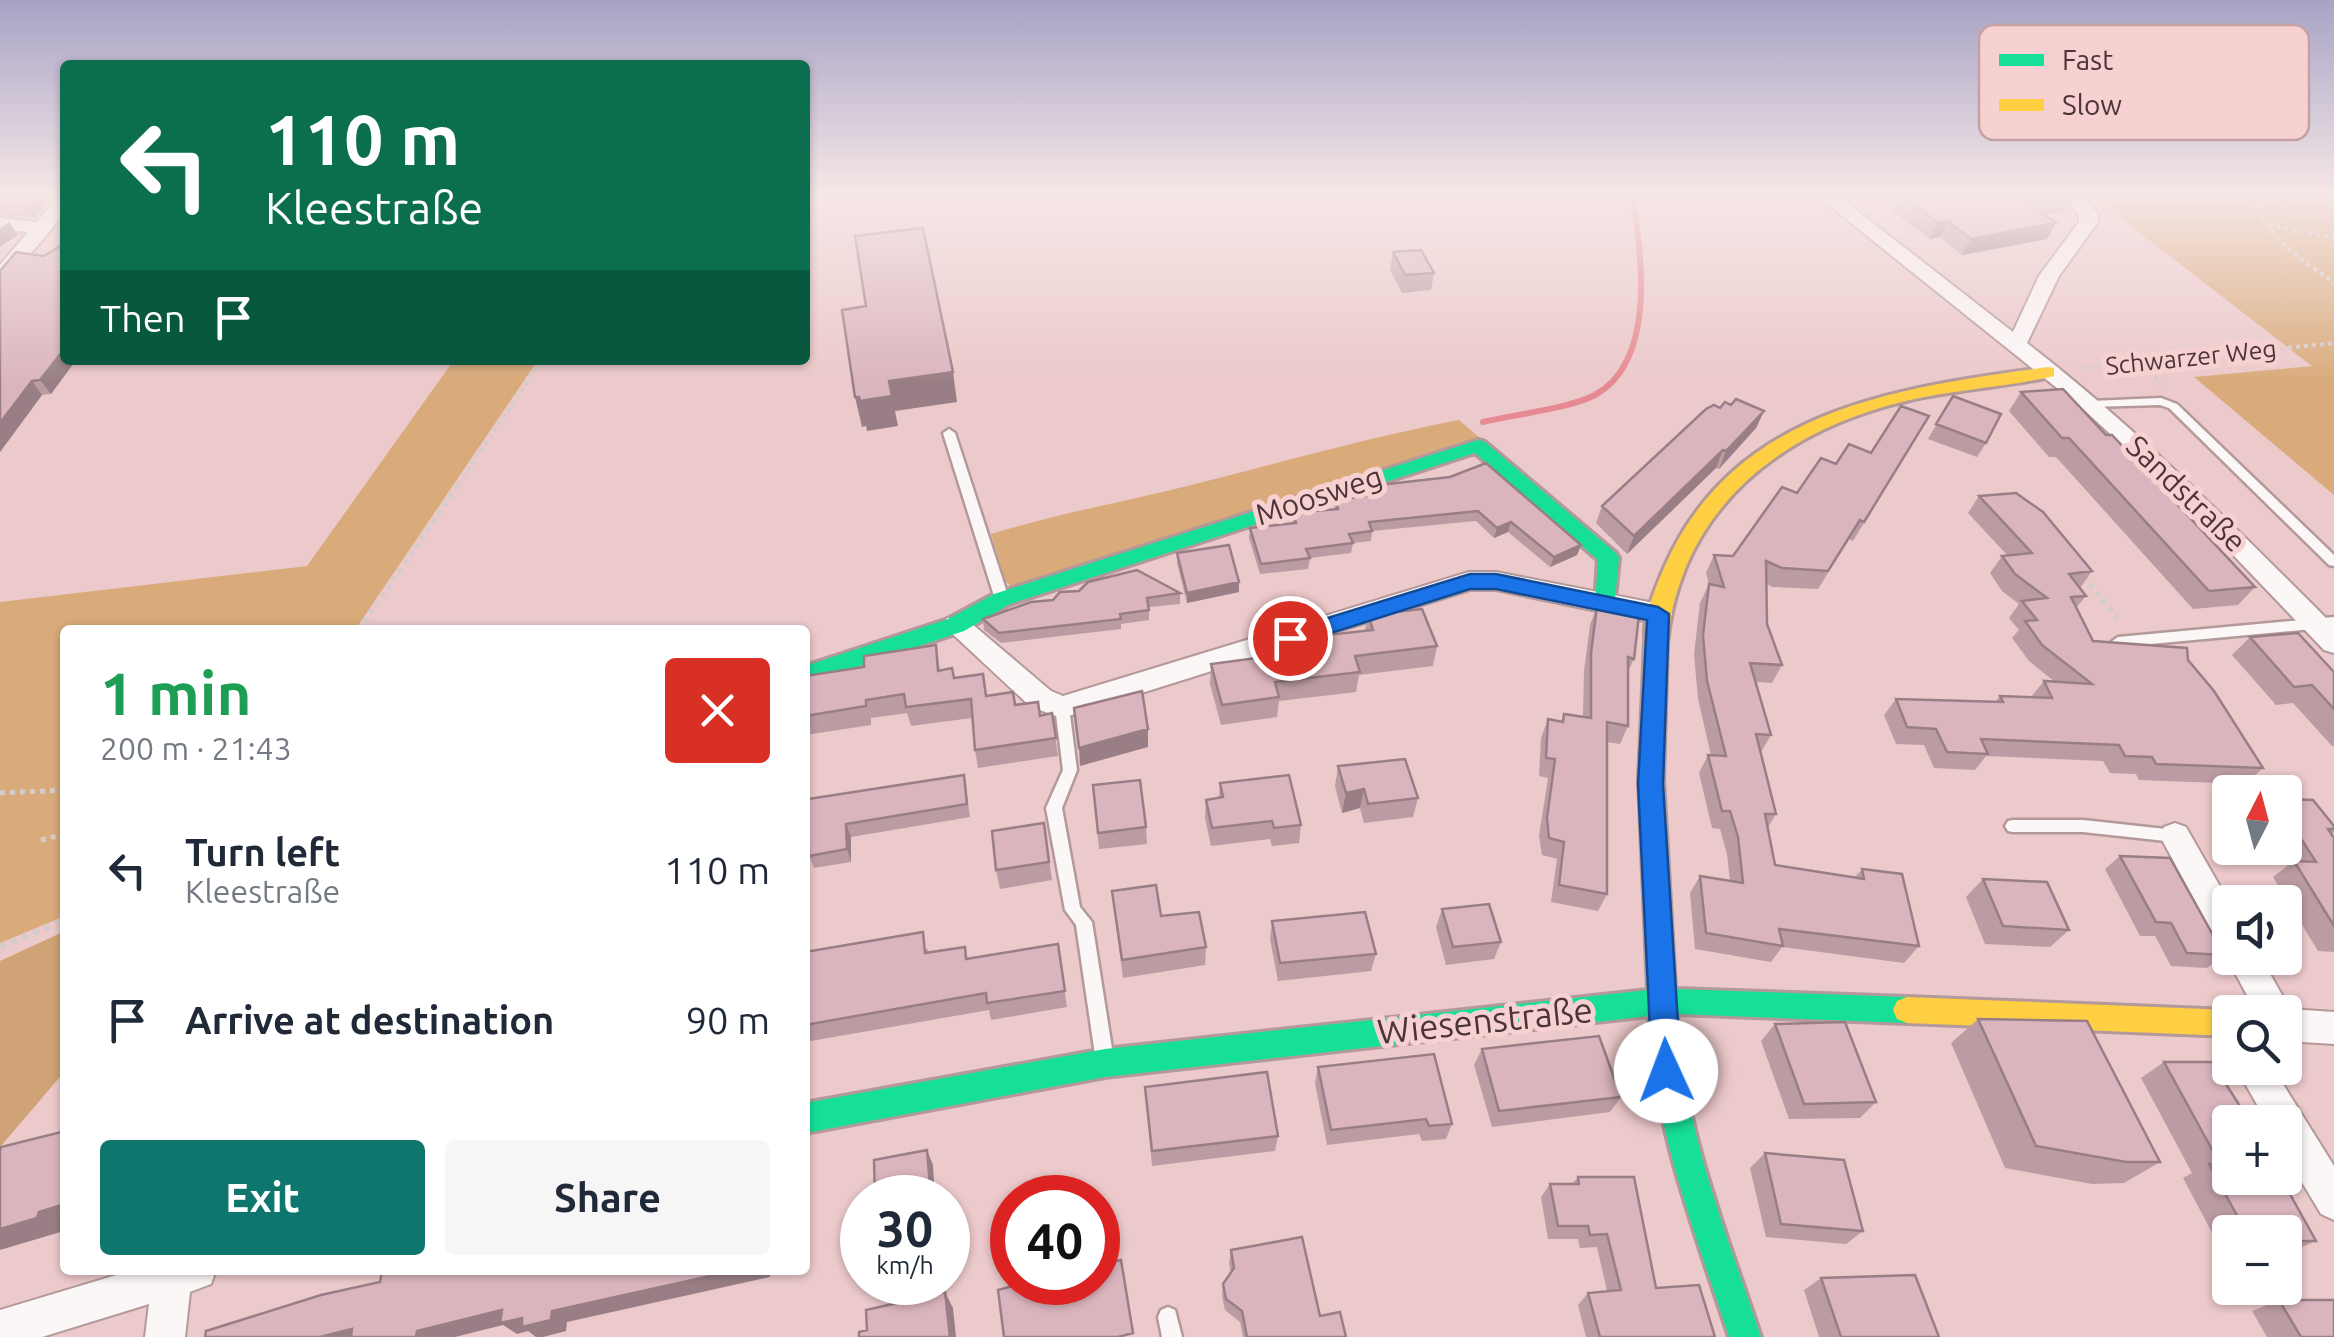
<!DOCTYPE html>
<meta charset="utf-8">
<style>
body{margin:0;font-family:Ubuntu,sans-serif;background:#f6f6f7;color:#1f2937;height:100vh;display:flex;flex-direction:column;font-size:38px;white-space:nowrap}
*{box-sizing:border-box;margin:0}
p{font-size:32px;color:#747a83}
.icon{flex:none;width:55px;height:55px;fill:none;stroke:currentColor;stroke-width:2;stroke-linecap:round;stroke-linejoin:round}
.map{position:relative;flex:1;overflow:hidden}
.panel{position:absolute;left:60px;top:625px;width:750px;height:650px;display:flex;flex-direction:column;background:#fff;border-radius:10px;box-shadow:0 2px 8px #0004}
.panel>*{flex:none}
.guide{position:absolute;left:60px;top:60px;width:750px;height:305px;border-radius:10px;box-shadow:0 2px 8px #0004;background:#0b6e4f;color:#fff;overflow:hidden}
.needle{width:65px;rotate:6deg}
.controls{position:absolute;left:2212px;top:775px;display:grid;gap:20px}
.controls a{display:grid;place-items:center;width:90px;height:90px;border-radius:10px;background:#fff;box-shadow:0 2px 8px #0004;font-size:50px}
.speed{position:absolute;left:840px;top:1175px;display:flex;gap:20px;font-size:50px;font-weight:700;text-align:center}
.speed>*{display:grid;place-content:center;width:130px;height:130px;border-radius:50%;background:#fff;box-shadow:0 2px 8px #0004;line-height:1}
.speed small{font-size:25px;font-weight:400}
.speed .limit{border:15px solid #d22;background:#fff;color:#111}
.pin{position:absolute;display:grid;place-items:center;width:85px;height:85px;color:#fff;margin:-42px;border:5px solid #fff;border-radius:50%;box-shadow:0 2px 10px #0007}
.me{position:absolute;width:110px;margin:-55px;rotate:358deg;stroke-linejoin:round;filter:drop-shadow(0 0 8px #0008)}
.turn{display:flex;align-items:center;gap:35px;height:210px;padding:0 40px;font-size:45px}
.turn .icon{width:130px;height:130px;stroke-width:2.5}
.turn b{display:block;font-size:70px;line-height:85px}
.then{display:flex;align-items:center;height:95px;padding:0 40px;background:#0003;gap:20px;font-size:38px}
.round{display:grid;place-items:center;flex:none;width:105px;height:105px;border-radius:10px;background:#f6f6f7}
.head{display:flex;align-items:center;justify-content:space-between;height:170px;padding:0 40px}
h1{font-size:60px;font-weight:700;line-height:75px;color:#1e9e55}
.action{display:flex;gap:20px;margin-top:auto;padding:20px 40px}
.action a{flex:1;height:115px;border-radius:10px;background:#0f766e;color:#fff;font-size:40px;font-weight:700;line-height:115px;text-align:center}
.action a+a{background:#f6f6f7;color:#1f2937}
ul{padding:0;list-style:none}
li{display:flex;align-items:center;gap:30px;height:150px;padding:0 40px}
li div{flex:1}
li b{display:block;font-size:38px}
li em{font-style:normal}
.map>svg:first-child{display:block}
.green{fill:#d9ab7b}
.forest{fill:#cfa375}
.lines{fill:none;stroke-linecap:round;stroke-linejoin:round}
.stream{stroke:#e68990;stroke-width:6}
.lane-casing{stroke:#b4999a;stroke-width:5}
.street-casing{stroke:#b4999a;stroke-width:4}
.fast-casing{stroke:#b4999a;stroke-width:6}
.slow-casing{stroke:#b4999a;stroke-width:6}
.path-far2{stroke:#d5cccc;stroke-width:4;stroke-dasharray:4 4;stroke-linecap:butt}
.path-far1{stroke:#d5cccc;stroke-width:5;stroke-dasharray:5 5;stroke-linecap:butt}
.path{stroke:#d5cccc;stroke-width:6;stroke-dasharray:6 6;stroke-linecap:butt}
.lane{fill:#fcf7f7;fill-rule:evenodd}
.street{fill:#fcf7f7;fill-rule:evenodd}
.fast{fill:#16e098;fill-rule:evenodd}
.slow{fill:#ffcf43;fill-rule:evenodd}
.wall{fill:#bc9ca3}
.shaded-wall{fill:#997f85}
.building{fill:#dbb5be;stroke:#997f85;stroke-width:2.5}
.route{fill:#1a73e8;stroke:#114b97;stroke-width:2.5}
.labels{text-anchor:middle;stroke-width:10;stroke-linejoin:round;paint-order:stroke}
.far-street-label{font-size:25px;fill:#4d3435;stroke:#f7d0d1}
.street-label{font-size:30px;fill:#4d3435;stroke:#f7d0d1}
.near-street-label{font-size:35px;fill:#4d3435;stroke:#f7d0d1}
.key{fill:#f7d0d1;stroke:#c4a1a2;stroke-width:2.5}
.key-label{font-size:28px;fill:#4d3435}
</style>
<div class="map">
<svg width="2334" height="1337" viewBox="0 0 2334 1337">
<rect width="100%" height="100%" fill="#ecc9ca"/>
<path class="green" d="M2091,195H2334V495L2194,377L2312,366Z
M454,360H538L355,630H65V916L0,943V602L307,566Z
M1459,420L1481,439L1012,587L1005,581L991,534C1059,513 1129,501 1199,483C1286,461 1371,437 1459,420Z"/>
<path class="forest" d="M65,931V1071L0,1147V961Z"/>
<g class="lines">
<path class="stream" d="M1483,422C1512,415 1571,408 1595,395C1657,361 1642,252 1632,195"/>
<defs>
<path id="lane" d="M2161,398L2177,404L2334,555V566L2329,565L2169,408L2160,405L2091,407L2085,404L2091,401Z
M949,429L955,433L1009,599L1007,602L1002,604L995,599L943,433Z
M2334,617V627L2118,647L2111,642L2118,637Z
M1062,702L1067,703L1069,707L1077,770L1062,808L1080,907L1092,922L1113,1055L1110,1061L1104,1063L1098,1061L1095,1055L1076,925L1065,910L1046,808L1063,770L1055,707L1057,703Z
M2013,820H2083L2175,830L2180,831L2183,836L2180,841L2175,842L2083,832H2013L2008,831L2005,826L2008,821Z
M1168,1307L1175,1310L1182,1337H1162L1158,1317L1161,1310Z"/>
<path id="street" d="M65,195V213L7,282L0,284V265L28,232L0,230V218L37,222L58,197Z
M1816,195H1837L2013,332L2039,276L2079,222V215L2063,195H2082L2098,214V222L2059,276L2027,343C2138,429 2235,527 2334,626V653L2324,650L2169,488L2083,409Z
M1469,572H1496L1659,604L1668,607L1672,614L1668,621L1659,624L1496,590H1470L1062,718L1031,707L943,625L947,618H965L1051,691L1063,696Z
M2175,823L2186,827L2230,904V949L2218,944L2160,836L2164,827Z
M2230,950V958H2261L2290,1009L2334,1012V1044L2285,1041V1012H2256L2227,958Z
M2236,1068H2273L2334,1166V1220L2321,1214L2285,1154V1122H2267Z
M133,1270H216L211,1284L190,1292L185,1337H145L149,1304L42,1337H0V1310Z"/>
<path id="fast" d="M1478,440L1485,442L1616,553L1619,558L1614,609H1598L1595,604L1598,560L1475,453L1010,604L964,631L805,684V666L948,619L994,594Z
M1656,635L1667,643L1663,780L1675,989L1907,997L1917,1001L1921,1010L1917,1019L1907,1023L1677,1014C1683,1126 1726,1232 1761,1337H1729C1695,1232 1653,1126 1649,1016L1105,1077L805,1133V1103L1105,1049L1648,990L1639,780L1645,643Z"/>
<path id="slow" d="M2048,367L2054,368V376C2007,387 1958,389 1910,400C1783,429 1681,507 1667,643L1656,651L1648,649C1638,628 1655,589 1664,568C1733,409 1896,388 2048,367Z
M1907,997L2230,1010L2237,1012H2230V1036L1907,1023L1897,1019L1893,1010L1897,1001Z"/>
</defs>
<use href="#lane" class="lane-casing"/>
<use href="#street" class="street-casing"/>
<use href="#fast" class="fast-casing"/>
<use href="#slow" class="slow-casing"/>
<path class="path-far2" d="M2255,195C2262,237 2303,259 2334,283
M2269,225L2334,238
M2147,362L2161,385
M2081,369L2334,343
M458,484L542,360"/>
<path class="path-far1" d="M2083,577L2121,622
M359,630L460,482
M0,793L65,790
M41,840L65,834"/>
<path class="path" d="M0,947L65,920"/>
<use href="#lane" class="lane"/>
<use href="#street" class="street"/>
<use href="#fast" class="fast"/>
<use href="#slow" class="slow"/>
</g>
<path class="wall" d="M0,195H55L35,218L0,215Z
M1900,195L2074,196L2065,212L2044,215L2047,239L1962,255L1940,237L1930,239L1892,211Z
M1393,252L1434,273L1431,290L1402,293L1390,270Z
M0,271L65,360H76L51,394L42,395L0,452Z
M2021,392L2106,435L2255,587L2238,605L2193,609L2056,457H2049L2009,411Z
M1953,396L1986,443L1977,457L1928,439Z
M1731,405L1764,411L1756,428L1719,469L1716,468L1627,554L1596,523L1602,506Z
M1929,416L1853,541L1849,539L1818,589L1772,587L1767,584V624L1782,665L1772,683L1756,682L1771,735L1761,752L1776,814L1768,827L1775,865L1855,877L1862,869L1919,946L1904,963L1782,947L1771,962L1695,949L1690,893L1700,876L1730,881L1727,854L1720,829L1712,828L1699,773L1708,755H1711L1698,699L1694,654L1700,603L1709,584L1706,573L1714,555L1733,556L1797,493L1836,464L1871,453Z
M1450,477L1581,545L1577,555L1550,567L1508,532L1494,538L1476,521L1372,531L1371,541L1353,543L1351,553L1310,558L1308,569L1260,574L1249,538L1250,528L1292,523L1293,513L1334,509L1335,500L1378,495L1379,485Z
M1979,496L2092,571L2080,588L2086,596L2076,608L2093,641L2188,660L2263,768L2245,784L2139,780L2136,774L2110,773L2103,761L1986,756L1975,770L1934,768L1924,745L1896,744L1884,715L1896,699L1995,702L2000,696L2031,697L2044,681L2055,682L2029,661L2012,638L2019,630L2009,618L2019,604L2002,591L1990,573L2002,556L2007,555L1968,513Z
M1177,553L1239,582V592L1187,603L1177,563Z
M1180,593V604L1149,607V620L1121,624V629L1001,643L984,630L983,619Z
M1597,606L1634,659L1628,672V726L1620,744L1607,742V894L1598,911L1551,902L1557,859L1542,855L1539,836L1548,778L1539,776L1541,738L1548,719L1561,722L1564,714L1583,717L1584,671L1590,625Z
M1368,615L1437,646L1433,666L1359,675L1356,692L1279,701L1277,717L1221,725L1210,684L1211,664L1290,654L1291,639L1365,630Z
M2250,637L2334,672V746H2332L2293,703L2276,705L2232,655Z
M936,645L940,670L987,696L1040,716L1052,713L1058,756L978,768L975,750L972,718L911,726L907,713L871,718V725L805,735V676L864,667Z
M1338,766L1418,798L1413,817L1364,823L1360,808L1342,813L1335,786Z
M964,775L970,817L851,837V862L814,868L809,856L808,799Z
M1220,783L1301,825L1299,843L1272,846L1270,839L1211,846L1205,818L1206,800L1219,798Z
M1093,785L1146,827L1147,844L1099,849Z
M2285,799L2334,826V832L2332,834L2334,838V952L2318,951L2273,877L2287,866L2276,848H2285Z
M1044,823L1052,880L1000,889L996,870Z
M2120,856L2224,955L2207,968L2171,966L2155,936H2140L2105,869Z
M1983,879L2069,930L2050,947L1985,944L1966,897Z
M1112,891L1161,916L1206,947L1205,965L1123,978Z
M1442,909L1501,942L1494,959L1446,965L1436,927Z
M1272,921L1376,954L1371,971L1278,981L1270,939Z
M1058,944L1067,1007L991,1020L989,1010L805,1042V952L928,949V953L965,947L968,959Z
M1978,1019L2160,1162L2124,1183L2092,1184L2005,1168L1951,1043Z
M1775,1024L1876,1102L1860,1118L1789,1119L1761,1041Z
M1482,1049L1621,1097L1610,1112L1492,1127L1474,1065Z
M2164,1062L2230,1122L2316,1241L2285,1254V1232H2230V1255H2224L2183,1178L2192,1173L2141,1078Z
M1318,1067L1452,1124L1446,1139L1422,1141L1419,1134L1327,1145L1315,1083Z
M1145,1087L1278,1136L1275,1151L1152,1166Z
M1765,1153L1863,1231L1846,1244L1766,1237L1750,1168Z
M1578,1177L1656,1288L1715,1337H1586L1578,1305L1588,1293L1607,1291L1597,1247L1580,1248L1578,1239H1548L1541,1197L1550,1184H1572Z
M1231,1250L1320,1316L1346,1337H1243L1240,1322L1225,1310L1222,1296L1223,1284L1231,1273L1229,1263Z
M1821,1278L1939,1337H1819L1804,1290Z
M2279,1300L2334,1337H2267L2252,1311Z"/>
<path class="shaded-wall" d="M35,195H55L35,218L26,205Z
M1948,221L1940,237L1930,239L1938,223Z
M9,222L18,235L0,247V228Z
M2056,223L2047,239L1962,255L1971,239Z
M65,348V360H76L51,394L40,380Z
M953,372L957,402L895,411L898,426L867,431L866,426L862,427L855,397L889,381Z
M32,381L42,395L0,452V423Z
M1764,411L1756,428L1719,469L1726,451Z
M1723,450L1716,468L1627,554L1634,536Z
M1511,522L1508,532L1494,538L1497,528Z
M1581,545L1577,555L1550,567L1554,557Z
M1239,582V592L1187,603V593Z
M1148,729V747L1080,766L1079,748Z
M1364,789L1360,808L1342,813L1346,793Z
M846,824L851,837V862L847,849Z
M927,1150L933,1165L935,1198H931Z
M65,1204L64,1231L0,1250V1229L39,1212Z
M737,1270H770V1277L567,1322L566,1331L543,1337H536L528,1331L517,1334L503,1325L455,1337H416L417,1331L502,1310L522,1318Z
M945,1292L953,1308L956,1337H950Z
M352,1329L367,1337H320Z"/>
<path class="building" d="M0,195H35L26,205L0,203Z
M1900,195H2073L2074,196L2025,202L2056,223L1971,239L1948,221L1938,223Z
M923,228L953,372L889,381L892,396L860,401L859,397H855L842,310L866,306L855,236Z
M65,243V348L40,380L32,381L0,423V271L16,252L44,256Z
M1421,250L1434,273L1405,275L1393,252Z
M2063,389L2106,435H2112L2255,587L2209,591L2069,438H2062L2021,392Z
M1953,396L2001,414L1986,443L1936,424Z
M1736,399L1764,411L1726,451L1723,450L1634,536L1602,506L1706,409L1714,405L1720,408L1725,402L1731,405Z
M1901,406L1929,416L1864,522L1860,520L1828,571L1782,568L1766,561L1767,624L1782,665L1750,663L1771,735L1756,734L1776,814H1765L1775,865L1864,879L1862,869L1902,874L1919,946L1779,929L1783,946L1706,933L1700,876L1743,883L1738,837L1730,811H1722L1708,755L1726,756L1707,681L1703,635L1709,584L1724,587L1714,555L1733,556L1782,487L1797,493L1821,458L1836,464L1849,444L1871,453Z
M1486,463L1581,545L1554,557L1511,522L1497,528L1478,511L1369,522L1372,531L1349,534L1353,543L1306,549L1310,558L1261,564L1250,528L1296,523L1293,513L1338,509L1335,500L1383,494L1379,485L1450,477Z
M2016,493L2043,512L2092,571L2069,574L2086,596L2071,597L2093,641L2187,648L2188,660L2214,691L2263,768L2156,764L2152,757L2125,756L2119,745L1981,739L1988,754L1947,752L1936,729L1907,727L1896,699L2003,702L2000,696L2052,698L2044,681L2092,684L2042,645L2025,621L2037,620L2022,601L2047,598L2015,574L2002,556L2032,553L1979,496Z
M1229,545L1239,582L1187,593L1177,553Z
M1137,570L1180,593L1147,598L1149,610L1120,614L1121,619L999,633L983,619L1031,602L1053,600L1060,592L1079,591L1088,582Z
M1597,606L1639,615L1634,659L1628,657V726L1607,722V894L1559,885L1564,842L1549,838L1547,818L1555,759L1546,758L1548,719L1563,722L1564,714L1591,718V653Z
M1422,609L1437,646L1355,656L1360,672L1275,682L1279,697L1222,705L1211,664L1296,653L1291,639L1373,630L1368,615Z
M2298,633L2334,672V709L2312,685L2294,687L2250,637Z
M936,645L938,671L952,668L954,678L983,674L986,696L1013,692L1015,705L1038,702L1040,716L1052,713L1056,738L975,750L971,699L906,707L904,694L866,700V706L805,716V676L864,667V656Z
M1142,691L1148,729L1079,748L1074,708Z
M1405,759L1418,798L1368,804L1364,789L1346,793L1338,766Z
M964,775L967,804L846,824L847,849L809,856L808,799Z
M1289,775L1301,825L1274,828L1272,821L1212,828L1206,800L1223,797L1220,783Z
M1140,780L1146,827L1098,833L1093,785Z
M2285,799L2313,800L2334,826V829H2328L2334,838V926L2294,861L2316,862L2285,814Z
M1044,823L1049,862L996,870L992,831Z
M2120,856L2170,858L2224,955L2187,953L2171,923L2156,922Z
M1983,879L2047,882L2069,930L2003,926Z
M1156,885L1161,916L1199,912L1206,947L1122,960L1112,891Z
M1489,904L1501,942L1453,947L1442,909Z
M1365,912L1376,954L1280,963L1272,921Z
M923,932L925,953L965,947L966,959L1058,944L1065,991L987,1003L986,993L805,1025V952Z
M1978,1019L2087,1021L2160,1162H2126L2036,1146Z
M1845,1022L1876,1102L1804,1104L1775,1024Z
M1599,1036L1621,1097L1499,1111L1482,1049Z
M1434,1054L1452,1124L1429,1126L1426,1119L1331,1130L1318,1067Z
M2164,1062H2212L2250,1122H2230V1178H2281L2316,1241H2285V1232H2246L2209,1164H2220Z
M1267,1072L1278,1136L1152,1151L1145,1087Z
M65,1131V1204L39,1212L37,1218L0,1229V1151L1,1147Z
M927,1150L931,1198H875L874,1160Z
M1765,1153L1844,1160L1863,1231L1781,1224Z
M1578,1177H1634L1656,1288L1699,1285L1715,1337H1600L1588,1293L1621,1290L1607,1234L1590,1235L1588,1226H1558L1550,1184H1579Z
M1302,1237L1320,1316L1340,1312L1346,1337H1247L1242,1311L1226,1299L1223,1284L1234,1268L1231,1250Z
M1121,1260L1133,1333L1118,1337H1004L998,1290L1028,1282H1098V1265Z
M382,1270H529V1273L543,1270H737L552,1311L551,1320L522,1327V1318L500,1323L502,1310L417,1331L416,1337H351L352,1329L320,1337H205L206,1331L321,1295L380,1282Z
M1915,1275L1939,1337H1841L1821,1278Z
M945,1292L950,1337H859V1332L867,1330L866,1310Z
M2279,1300H2334V1337H2301Z"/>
<linearGradient id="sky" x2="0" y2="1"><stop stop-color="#a7a3c5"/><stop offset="0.51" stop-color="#f6e7e7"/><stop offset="1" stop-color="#f6e7e7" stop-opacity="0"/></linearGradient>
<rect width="2334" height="382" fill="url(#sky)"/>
<path class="route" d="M1470,574H1496L1658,607L1669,614L1663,784L1681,1071L1677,1081L1666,1085L1656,1081L1652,1071L1638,784L1647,620L1496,589H1470L1290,646L1278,638L1282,632Z"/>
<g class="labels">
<g class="far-street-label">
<text transform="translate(2191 357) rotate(-6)" y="9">Schwarzer Weg</text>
</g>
<g class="street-label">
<text transform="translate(2186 494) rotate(44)" y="10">Sandstraße</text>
<text transform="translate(1319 496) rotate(-18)" y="10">Moosweg</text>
</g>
<g class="near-street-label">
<text transform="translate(1485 1021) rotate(-6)" y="12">Wiesenstraße</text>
</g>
</g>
<rect x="1979" y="25" width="330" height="115" rx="15" class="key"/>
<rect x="1999" y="54" width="45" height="12" fill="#16e098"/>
<rect x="1999" y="99" width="45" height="12" fill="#ffcf43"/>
<g class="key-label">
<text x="2062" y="70">Fast</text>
<text x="2062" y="115">Slow</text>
</g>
</svg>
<div class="controls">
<a><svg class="needle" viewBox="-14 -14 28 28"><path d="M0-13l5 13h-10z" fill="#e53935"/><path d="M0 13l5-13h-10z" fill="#747a83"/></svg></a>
<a><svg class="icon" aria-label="sound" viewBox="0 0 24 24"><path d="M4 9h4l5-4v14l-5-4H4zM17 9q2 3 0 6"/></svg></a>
<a><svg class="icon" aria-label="search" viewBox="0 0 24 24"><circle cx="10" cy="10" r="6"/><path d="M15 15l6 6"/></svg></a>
<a>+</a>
<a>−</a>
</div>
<div class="speed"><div>30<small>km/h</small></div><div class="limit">40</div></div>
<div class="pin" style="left:1290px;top:638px;background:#d93025"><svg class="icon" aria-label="arrive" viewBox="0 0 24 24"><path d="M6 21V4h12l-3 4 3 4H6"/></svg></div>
<svg class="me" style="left:1666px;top:1071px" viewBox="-20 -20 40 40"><circle r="19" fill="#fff"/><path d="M0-13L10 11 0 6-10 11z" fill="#1a73e8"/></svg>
<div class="guide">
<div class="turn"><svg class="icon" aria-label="left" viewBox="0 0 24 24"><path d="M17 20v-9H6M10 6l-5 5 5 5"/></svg><div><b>110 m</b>Kleestraße</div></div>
<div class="then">Then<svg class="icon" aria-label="arrive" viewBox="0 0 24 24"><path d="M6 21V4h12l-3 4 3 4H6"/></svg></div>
</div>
<section class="panel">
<div class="head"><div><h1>1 min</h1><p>200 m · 21:43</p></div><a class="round" style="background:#d93025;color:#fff"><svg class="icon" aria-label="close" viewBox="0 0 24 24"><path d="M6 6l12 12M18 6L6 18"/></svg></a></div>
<ul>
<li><svg class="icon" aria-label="left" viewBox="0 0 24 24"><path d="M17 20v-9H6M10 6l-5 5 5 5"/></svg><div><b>Turn left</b><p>Kleestraße</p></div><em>110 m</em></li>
<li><svg class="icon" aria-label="arrive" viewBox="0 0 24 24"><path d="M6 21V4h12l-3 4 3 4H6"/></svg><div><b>Arrive at destination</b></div><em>90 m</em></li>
</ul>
<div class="action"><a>Exit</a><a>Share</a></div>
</section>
</div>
